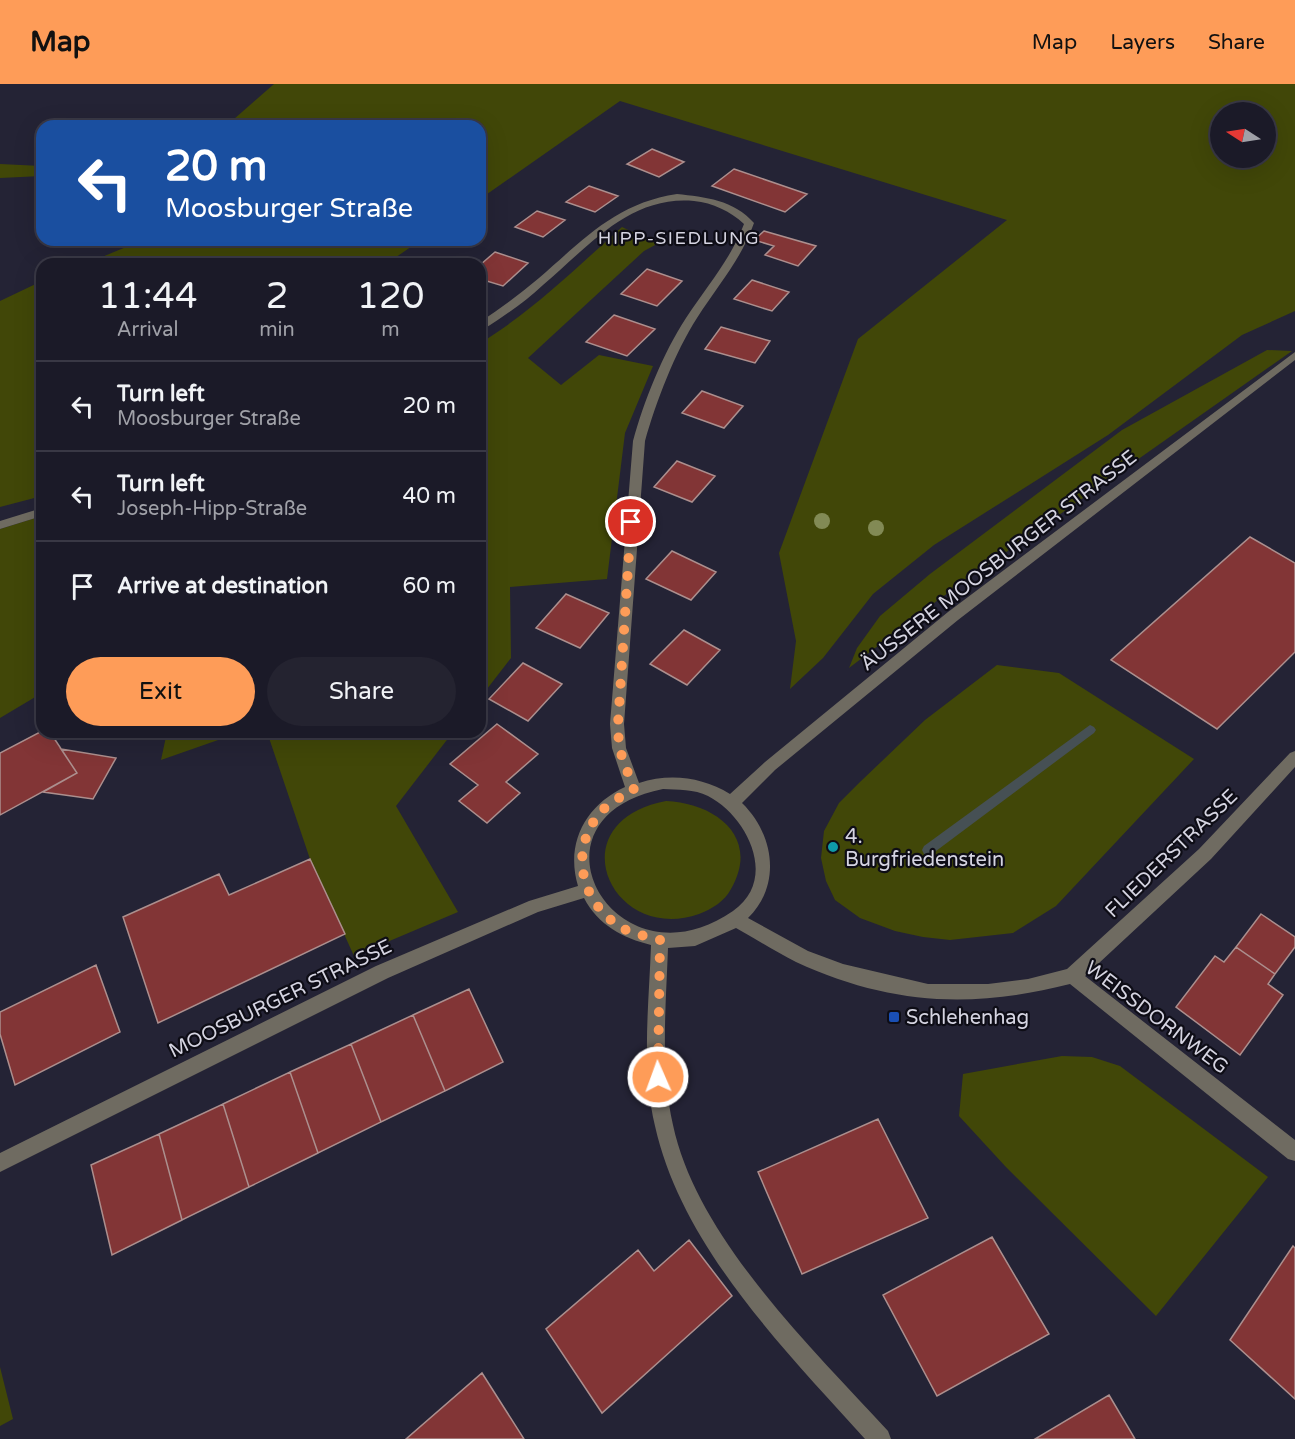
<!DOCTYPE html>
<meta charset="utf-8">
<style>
body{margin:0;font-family:"Varela Round",sans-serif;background:#242330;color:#f1f3f6;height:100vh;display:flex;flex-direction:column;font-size:22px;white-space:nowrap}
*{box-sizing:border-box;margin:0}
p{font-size:20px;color:#a0a1a8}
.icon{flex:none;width:33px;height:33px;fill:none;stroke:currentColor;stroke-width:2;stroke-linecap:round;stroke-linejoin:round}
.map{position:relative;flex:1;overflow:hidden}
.sheet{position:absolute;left:36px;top:174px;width:450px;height:480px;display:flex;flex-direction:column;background:#1b1a28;border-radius:18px;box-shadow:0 6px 24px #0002,0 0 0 2px #393845}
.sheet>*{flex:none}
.guide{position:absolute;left:36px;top:36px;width:450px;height:126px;border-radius:18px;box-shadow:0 6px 24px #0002,0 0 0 2px #393845;background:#1a4fa0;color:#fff;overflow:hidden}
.needle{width:39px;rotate:282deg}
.buttons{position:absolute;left:1210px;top:18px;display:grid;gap:12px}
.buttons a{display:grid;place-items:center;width:66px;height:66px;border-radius:50%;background:#1b1a28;box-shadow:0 6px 24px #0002,0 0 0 2px #393845;font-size:30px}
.pin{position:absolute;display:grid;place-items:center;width:51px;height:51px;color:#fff;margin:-26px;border:3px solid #fff;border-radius:50%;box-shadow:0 2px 6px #0007}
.me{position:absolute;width:66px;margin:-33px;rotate:358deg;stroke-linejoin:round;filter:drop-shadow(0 0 4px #0008)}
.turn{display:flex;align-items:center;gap:21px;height:126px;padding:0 30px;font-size:27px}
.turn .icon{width:78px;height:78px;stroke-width:2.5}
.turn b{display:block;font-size:42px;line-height:51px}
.eta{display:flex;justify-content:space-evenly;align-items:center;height:102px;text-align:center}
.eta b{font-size:36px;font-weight:600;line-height:42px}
.button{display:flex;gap:12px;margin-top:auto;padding:12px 30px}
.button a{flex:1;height:69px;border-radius:36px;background:#fe9c58;color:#111;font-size:24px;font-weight:600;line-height:69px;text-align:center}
.button a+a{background:#242330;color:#f1f3f6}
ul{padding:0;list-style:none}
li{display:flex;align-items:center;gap:18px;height:90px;padding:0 30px;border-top:2px solid #393845}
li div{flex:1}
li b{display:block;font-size:22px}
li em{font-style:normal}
header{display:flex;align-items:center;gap:36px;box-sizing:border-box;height:84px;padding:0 30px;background:#fe9c58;color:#111}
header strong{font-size:28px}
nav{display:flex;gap:33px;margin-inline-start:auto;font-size:21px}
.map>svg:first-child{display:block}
.green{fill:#414708;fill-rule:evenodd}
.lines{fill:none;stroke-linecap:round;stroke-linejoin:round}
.stream{fill:#465054;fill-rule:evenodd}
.building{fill:#823536;stroke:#ac8f8e;stroke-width:1.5}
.minor{fill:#6f6b61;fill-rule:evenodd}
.tree{fill:#828a55}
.route{stroke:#fe9c58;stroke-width:10;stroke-dasharray:0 18}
.culture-dot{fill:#0f9aa8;stroke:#0e0d16;stroke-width:2}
.transit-dot{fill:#1a4fb4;stroke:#0e0d16;stroke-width:2}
.labels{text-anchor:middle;stroke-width:4.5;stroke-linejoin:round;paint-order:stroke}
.far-quarter-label{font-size:18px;letter-spacing:1.5px;fill:#d5d4e1;stroke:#0e0d16}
.street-label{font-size:20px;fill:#d5d4e1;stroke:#0e0d16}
.poi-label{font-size:20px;fill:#d5d4e1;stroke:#0e0d16;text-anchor:start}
</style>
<header>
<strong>Map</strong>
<nav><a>Map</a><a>Layers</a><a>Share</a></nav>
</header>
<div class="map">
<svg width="1295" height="1355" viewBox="0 0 1295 1355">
<rect width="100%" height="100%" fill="#242335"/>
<path class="green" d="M274,0H1295V227L1242,251L1108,351L934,461L873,510L823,574L790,605L796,557L779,469L858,255L1007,136L620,17L480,115V42H220L234,35ZM1221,28H1266V74H1221Z
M0,80L42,82V92L0,94Z
M622,143L657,160L644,167L528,274L561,301L599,271L653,282L625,349L607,495L510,503L511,574L480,614V259C532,228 577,183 622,143Z
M143,156H421L386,180H85Z
M42,197V412L0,423V217Z
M1267,266L1292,267L938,516L849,584L857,564L880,532L930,490L1122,346Z
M42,432V609L0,634V445Z
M997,581L1059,589L1194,675L1056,822L1013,849L950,856L923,853L895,847L860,834L835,816L826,797L821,774L824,747L839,719L860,698L925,636Z
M167,648H241L161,676Z
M267,648H453L396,722L458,828L354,872L310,775Z
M666,717C715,719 761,753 731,805C725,817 712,825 699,830C611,861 556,738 666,717Z
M1062,972L1092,973L1120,982L1268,1093L1156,1232L1005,1082L959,1032L963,990Z
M0,1283L13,1335L0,1342Z"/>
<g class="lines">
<path class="stream" d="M1090,641L1094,643L1096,646L1094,649L932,770L928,771L924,770L922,766L924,762Z"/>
</g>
<path class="building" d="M652,65L684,78L659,93L627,80Z
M734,85L807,110L785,128L712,102Z
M589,102L618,112L595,128L566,118Z
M537,127L565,136L543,153L515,143Z
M764,147L816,162L798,182L765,171L774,162L754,156Z
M495,168L528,179L503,202L480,195V181Z
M647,185L682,197L657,222L621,210Z
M752,196L789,208L772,227L734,215Z
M614,231L655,245L627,272L586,258Z
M721,243L770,257L755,279L705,265Z
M702,307L743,322L724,344L682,329Z
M677,377L715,392L692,418L654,403Z
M1250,453L1295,479V568L1217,645L1111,576Z
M672,467L716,488L691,516L646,495Z
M566,510L609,529L580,564L536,544Z
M684,546L720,566L687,601L650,580Z
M523,579L562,600L528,637L489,615Z
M497,640L538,670L506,698L520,709L487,739L459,717L478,701L450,680Z
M42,647L50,648L77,689L0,731V669Z
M61,665L116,674L93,715L43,708L77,689Z
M310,775L345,850L158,939L123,833L219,790L229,811Z
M1261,830L1295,853V863L1275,890L1236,863Z
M1236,863L1275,890L1268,900L1283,911L1240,971L1176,923L1215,872L1224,878Z
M96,881L120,948L15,1001L0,950V928Z
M469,905L503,978L445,1007L413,931Z
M413,931L445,1007L381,1038L351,960Z
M351,960L381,1038L318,1069L290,988Z
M290,988L318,1069L249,1103L223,1020Z
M223,1020L249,1103L182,1136L159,1050Z
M878,1035L928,1134L802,1190L758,1088Z
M159,1050L182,1136L112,1171L91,1081Z
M992,1153L1049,1250L937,1312L883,1211Z
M689,1156L732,1212L602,1329L546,1245L638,1166L654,1187Z
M1293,1162L1295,1164V1315L1230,1256Z
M482,1289L524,1355H406Z
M1109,1311L1135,1355H1035Z"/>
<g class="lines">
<path class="minor" d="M677,110C705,113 734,116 754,139C741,176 718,201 697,234C675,268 656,318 645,357L624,640L626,664L639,699C670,689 702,693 730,710L765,678L948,528L1295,268V276L958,536L775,686L742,719C774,750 782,801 748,834L808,867L843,880L928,900H988L1028,895L1067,885L1199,765L1290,669L1295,667V683L1211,775L1085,892L1295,1056V1077L1288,1075L1070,900C971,925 890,921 796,878C776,868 756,855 736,844L695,862L668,864C666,922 660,983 673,1041C697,1154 812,1264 888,1347L891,1355H865C785,1266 682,1163 655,1042C641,983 649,921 651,861C623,854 598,841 584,814L538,828L388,894L0,1088V1069L376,882L529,817L578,802C565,759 586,721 625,703L612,664L610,640L633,357C644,317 663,269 686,234C707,202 731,175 744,140C730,127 713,119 694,117C630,111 588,163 543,201C525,218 504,232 484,245L480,246V238C500,225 520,210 539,194C583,156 616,119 677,110ZM663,705C678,706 694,705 708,712C747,732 779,795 733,827C615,909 516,734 663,705Z
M42,424V432L0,445V437Z"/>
</g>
<g class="tree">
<circle cx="822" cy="437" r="8"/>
<circle cx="876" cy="444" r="8"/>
</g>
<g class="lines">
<path class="route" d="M631,438L618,640L619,664L634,706C622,712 608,719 599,730C567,770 583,825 628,847C638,851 650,853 660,856L658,993"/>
</g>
<circle class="culture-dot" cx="833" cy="763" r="6"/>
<rect class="transit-dot" x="888" y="927" width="12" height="12" rx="3"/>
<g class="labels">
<g class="far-quarter-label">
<text x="679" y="160">HIPP-SIEDLUNG</text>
</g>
<g class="street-label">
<text transform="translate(998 476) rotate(-38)" y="7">ÄUSSERE MOOSBURGER STRASSE</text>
<text transform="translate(1171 769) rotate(-44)" y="7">FLIEDERSTRASSE</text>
<text transform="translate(280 914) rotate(-26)" y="7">MOOSBURGER STRASSE</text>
<text transform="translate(1157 933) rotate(37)" y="7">WEISSDORNWEG</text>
</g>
<g class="poi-label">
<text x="845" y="759">4.<tspan x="845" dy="23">Burgfriedenstein</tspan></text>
<text x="906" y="940">Schlehenhag</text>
</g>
</g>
</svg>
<div class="buttons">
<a><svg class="needle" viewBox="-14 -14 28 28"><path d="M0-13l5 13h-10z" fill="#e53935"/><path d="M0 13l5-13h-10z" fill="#a0a1a8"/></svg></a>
</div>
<div class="pin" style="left:631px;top:438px;background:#d93025"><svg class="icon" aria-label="arrive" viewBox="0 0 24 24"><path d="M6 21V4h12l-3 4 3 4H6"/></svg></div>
<svg class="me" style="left:658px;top:993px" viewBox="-20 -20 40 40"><circle r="17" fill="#fe9c58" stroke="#fff" stroke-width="3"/><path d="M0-11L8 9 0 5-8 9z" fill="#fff"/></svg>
<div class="guide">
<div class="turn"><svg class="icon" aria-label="left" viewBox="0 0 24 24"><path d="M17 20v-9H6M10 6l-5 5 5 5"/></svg><div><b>20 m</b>Moosburger Straße</div></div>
</div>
<section class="sheet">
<div class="eta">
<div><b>11:44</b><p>Arrival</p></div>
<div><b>2</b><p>min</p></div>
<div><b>120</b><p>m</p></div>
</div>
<ul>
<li><svg class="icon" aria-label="left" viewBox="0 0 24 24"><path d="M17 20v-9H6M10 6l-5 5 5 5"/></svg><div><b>Turn left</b><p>Moosburger Straße</p></div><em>20 m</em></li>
<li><svg class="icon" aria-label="left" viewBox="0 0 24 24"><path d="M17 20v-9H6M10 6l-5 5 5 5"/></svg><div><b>Turn left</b><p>Joseph-Hipp-Straße</p></div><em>40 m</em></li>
<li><svg class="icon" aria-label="arrive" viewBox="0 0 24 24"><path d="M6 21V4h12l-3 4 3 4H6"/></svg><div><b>Arrive at destination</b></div><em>60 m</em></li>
</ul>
<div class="button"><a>Exit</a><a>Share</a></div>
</section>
</div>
